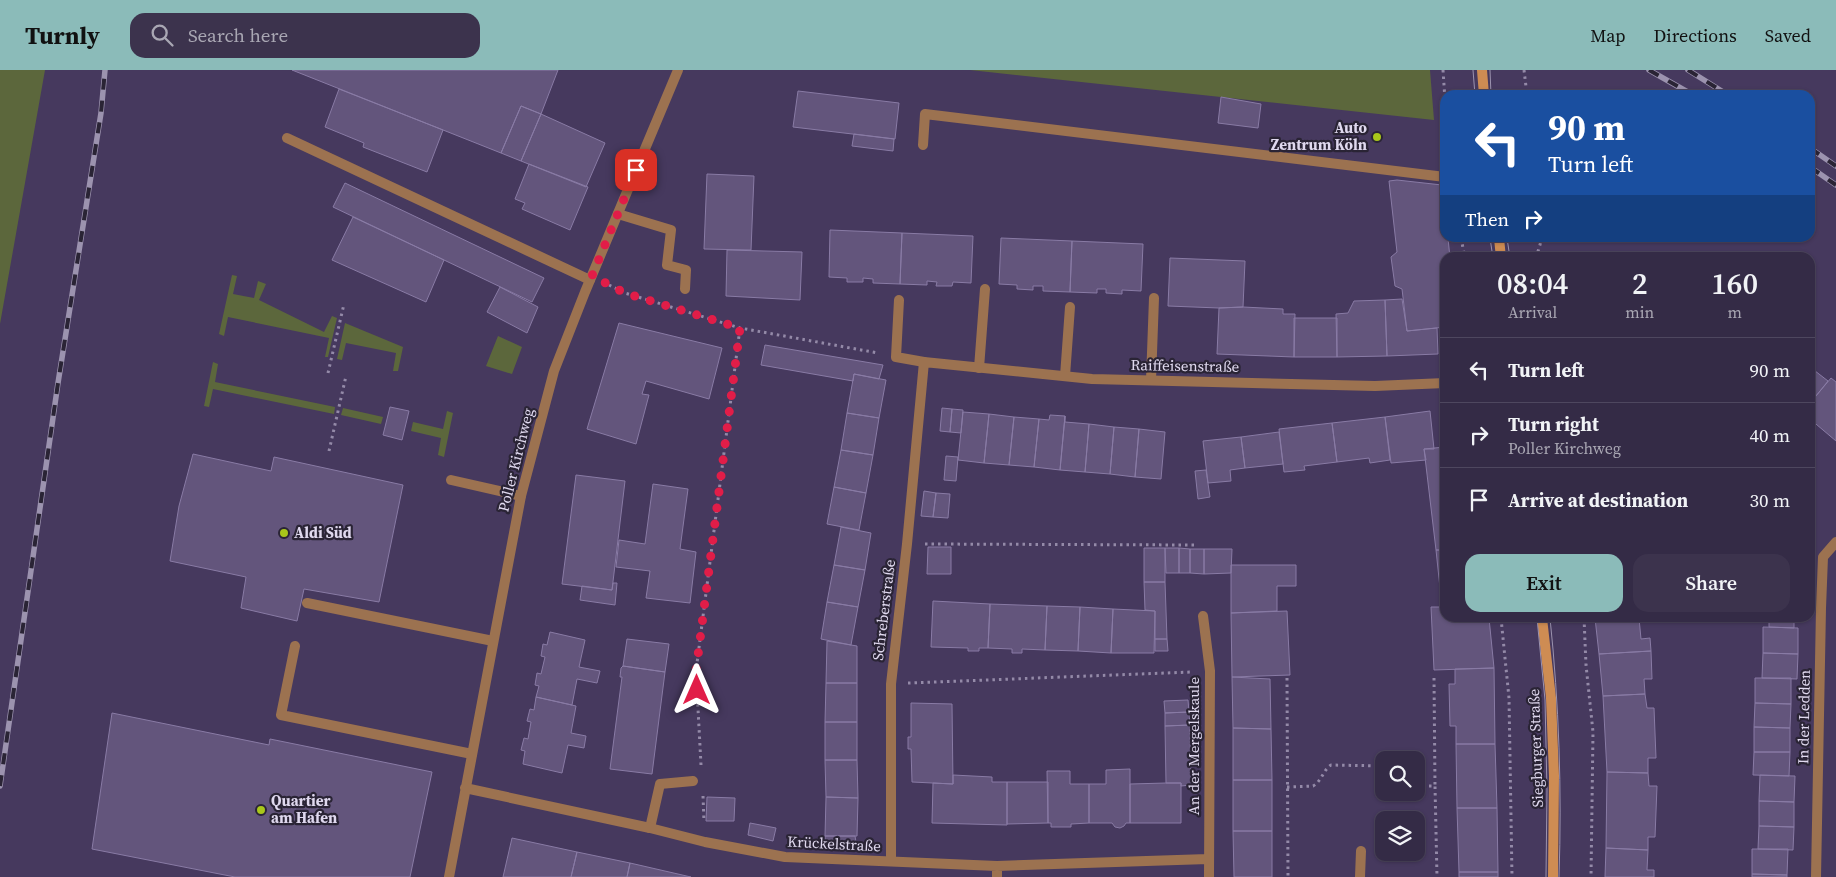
<!DOCTYPE html>
<meta charset="utf-8">
<style>
body{margin:0;font-family:"Source Serif 4",serif;background:#3c334d;color:#f1f3f6;height:100vh;display:flex;flex-direction:column;font-size:19px;white-space:nowrap}
*{box-sizing:border-box;margin:0}
p{font-size:16px;color:#a9a7b3}
.icon{flex:none;width:28px;height:28px;fill:none;stroke:currentColor;stroke-width:2;stroke-linecap:round;stroke-linejoin:round}
.map{position:relative;flex:1;overflow:hidden}
.panel{position:absolute;left:1440px;top:182px;width:375px;height:370px;display:flex;flex-direction:column;background:#342b46;border-radius:15px;box-shadow:0 1px 4px #0004,0 0 0 1px #4e475f}
.panel>*{flex:none}
.guide{position:absolute;left:1440px;top:20px;width:375px;height:152px;border-radius:15px;box-shadow:0 1px 4px #0004,0 0 0 1px #4e475f;background:#1a4fa0;color:#fff;overflow:hidden}
.tools{position:absolute;left:1375px;top:681px;display:grid;gap:10px}
.tools a{display:grid;place-items:center;width:50px;height:50px;border-radius:10px;background:#342b46;box-shadow:0 1px 4px #0004,0 0 0 1px #4e475f;font-size:25px}
.pin{position:absolute;display:grid;place-items:center;width:42px;height:42px;color:#fff;margin:-21px;border-radius:10px;box-shadow:0 2px 8px #0006}
.me{position:absolute;width:55px;margin:-28px;rotate:0deg;stroke-linejoin:round;filter:drop-shadow(0 0 4px #0008)}
.turn{display:flex;align-items:center;gap:18px;height:105px;padding:0 25px;font-size:22px}
.turn .icon{width:65px;height:65px;stroke-width:2.5}
.turn b{display:block;font-size:35px;line-height:42px}
.then{display:flex;align-items:center;height:48px;padding:0 25px;background:#0003;gap:10px;font-size:19px}
.eta{display:flex;justify-content:space-evenly;align-items:center;height:85px;text-align:center}
.eta b{font-size:30px;font-weight:600;line-height:35px}
.action{display:flex;gap:10px;margin-top:auto;padding:10px 25px}
.action a{flex:1;height:58px;border-radius:15px;background:#8bbbb9;color:#111;font-size:20px;font-weight:600;line-height:58px;text-align:center}
.action a+a{background:#3c334d;color:#f1f3f6}
ul{padding:0;list-style:none}
li{display:flex;align-items:center;gap:15px;height:65px;padding:0 25px;border-top:1px solid #4e475f}
li div{flex:1}
li b{display:block;font-size:19px}
li em{font-style:normal}
header{display:flex;align-items:center;gap:30px;box-sizing:border-box;height:70px;padding:0 25px;background:#8bbbb9;color:#111}
header strong{font-size:24px}
nav{display:flex;gap:28px;margin-inline-start:auto;font-size:18px}
.search{width:350px;height:45px;background:#3c334d;display:flex;align-items:center;gap:12px;box-sizing:border-box;padding:0 18px;border-radius:15px;color:#a9a7b3;font-size:19px}
.map>svg:first-child{display:block}
.green{fill:#5c673c}
.building{fill:#63557c;stroke:#897ba5}
.lines{fill:none;stroke-linecap:round;stroke-linejoin:round}
.path{stroke:#948aa8;stroke-width:3;stroke-dasharray:2.5 4;stroke-linecap:butt}
.service{stroke:#9c7250;stroke-width:10}
.minor{stroke:#9c7250;stroke-width:10}
.secondary{stroke:#ce8c53;stroke-width:10}
.tram{stroke:#9c93af;stroke-width:1}
.rail-casing{stroke:#9c93af;stroke-width:5.5}
.rail{stroke:#2a2435;stroke-width:4;stroke-dasharray:11;stroke-linecap:butt}
.route{stroke:#e11d48;stroke-width:9;stroke-dasharray:0 16.2}
.poi-dot{fill:#a9c71a;stroke:#2a2435;stroke-width:2}
.labels{text-anchor:middle;stroke-width:4.5;stroke-linejoin:round;paint-order:stroke}
.poi-label{font-size:15px;font-weight:bold;fill:#e0d9ef;stroke:#2a2435;text-anchor:start}
.street-label{font-size:15px;fill:#e0d9ef;stroke:#2a2435}
</style>
<header>
<strong>Turnly</strong>
<div class="search"><svg class="icon" aria-label="search" viewBox="0 0 24 24"><circle cx="10" cy="10" r="6"/><path d="M15 15l6 6"/></svg>Search here</div>
<nav><a>Map</a><a>Directions</a><a>Saved</a></nav>
</header>
<div class="map">
<svg width="1836" height="807" viewBox="0 0 1836 807">
<rect width="100%" height="100%" fill="#46395e"/>
<path class="green" d="M0,0H45L0,254Z
M970,0H1430L1434,50Z
M232,205L237,206L233,224L254,228L258,211L266,214L259,230L324,262L332,246L337,248L328,287H325L329,268L228,247L224,266L219,264Z
M345,253L403,277L398,301H393L396,283L346,273L342,290L337,289Z
M498,266L522,277L512,304L486,296Z
M213,292L218,294L215,312L335,337L334,344L213,319L209,337L204,336Z
M343,338L383,347L381,354L341,345Z
M447,341L453,343L444,387L438,385L441,368L411,361L413,352L443,359Z"/>
<path class="building" d="M292,0H558L541,44L521,36L501,83Z
M339,19L443,60L427,102L363,77L364,73L325,57Z
M798,21L899,33L895,69L793,57Z
M1221,27L1261,34L1258,58L1218,53Z
M521,36L541,44L521,91L501,83Z
M541,44L605,73L586,117L521,91Z
M854,64L894,69L893,81L852,76Z
M529,94L588,117L570,160L522,139L525,133L515,129Z
M707,104L754,106L751,180L704,179Z
M1397,110L1442,115L1445,144V168H1448L1450,188H1445V257L1407,261L1402,219L1395,216L1391,187L1397,182L1389,111Z
M345,113L544,208L532,232L333,137Z
M353,147L444,190L426,232L332,190Z
M830,160L902,163L900,214L873,213V209L863,208V212H847V208L829,207Z
M902,163L973,166L971,213L953,212L952,216H936L937,212L927,211V215L900,214Z
M1001,168L1072,171L1070,222L1043,221V216H1033V220L1017,219V215L999,214Z
M1072,171L1143,174L1141,221L1122,220V224L1106,223V219H1097V223L1070,222Z
M727,180L802,182L800,230L726,226Z
M1170,188L1245,191L1243,237L1219,238L1168,236Z
M500,217L538,237L527,263L487,242Z
M1402,229L1407,261L1437,258L1438,284L1387,286L1385,230Z
M1385,230L1387,286L1337,287L1336,244L1348,243L1354,231Z
M1243,237L1283,239V244H1295L1294,287L1217,284L1219,238Z
M1294,248H1337V287H1294Z
M619,253L722,278L709,329L646,311L642,324L649,325L636,374L587,359Z
M765,275L883,295L879,309L854,304L853,311L761,295Z
M1810,297L1828,311L1812,331L1810,330Z
M854,304L886,310L879,348L847,343Z
M1831,308L1836,312V371L1810,349V333Z
M390,337L409,341L402,370L383,365Z
M942,338L952,339L950,362L940,361Z
M952,339L963,340L961,363L950,362Z
M1430,341L1434,379H1424L1426,390L1391,393L1385,347Z
M963,342L989,344L984,393L958,390Z
M847,343L879,348L873,385L841,380Z
M989,344L1014,347L1009,395L984,393Z
M1050,345L1065,346L1060,400L1034,397L1039,349L1049,350Z
M1065,346V352L1089,354L1085,402L1060,400Z
M1014,347L1039,349L1034,397L1009,395Z
M1385,347L1390,390L1370,393L1369,388L1337,392L1332,353Z
M1332,353L1337,392L1304,396L1305,400L1284,402L1279,359Z
M1089,354L1114,357L1110,404L1085,402Z
M1114,357L1139,359L1135,407L1110,404Z
M1139,359L1165,362L1161,409L1135,407Z
M1279,362L1283,394L1245,398L1241,367Z
M1241,367L1245,398L1230,400L1231,411L1208,413L1203,371Z
M1445,377V480H1436L1424,379Z
M841,380L873,385L866,423L834,417Z
M193,384L271,401L274,387L403,415L379,532L304,519L297,551L241,538L246,507L170,491L179,436Z
M946,386L958,387L956,411L944,410Z
M1206,400L1210,427L1198,429L1195,401Z
M576,405L625,411L612,520L562,514Z
M653,414L688,419L680,479L696,482L690,533L646,528L650,501L616,497L619,470L645,474Z
M834,417L866,423L859,460L827,454Z
M924,421L936,423L933,447L921,446Z
M936,423L950,424L948,448L933,447Z
M841,457L871,463L865,500L834,495Z
M928,477H951V504H927Z
M1144,478H1165V512H1144Z
M1165,478H1179V503H1166Z
M1179,478L1190,479V503H1179Z
M1190,479H1204V504L1190,503Z
M1204,479H1232L1231,503L1204,504Z
M1436,480H1445V537H1442Z
M834,495L865,500L858,537L827,532Z
M1231,495H1296V516H1277V541L1231,543Z
M1144,512H1165L1167,569H1155V541L1145,540Z
M613,513H617L615,535L580,530L582,516L612,520Z
M933,531L990,534L988,578H979V581H968V578L931,577Z
M827,532L858,537L851,575L821,569Z
M990,534L1047,536L1045,580L1022,579V583H1012V579L988,578Z
M1047,536L1080,537L1078,581L1045,580Z
M1080,537L1113,539L1111,583L1078,581Z
M1431,537H1445V548H1489L1494,598L1434,600Z
M1113,539L1155,541L1154,583H1111Z
M1287,541L1290,605L1232,607L1231,543Z
M1595,548H1639L1641,569L1650,568L1651,581L1599,584Z
M1769,548H1794V558L1769,557Z
M1763,557L1798,558V584L1763,583Z
M550,562L585,570L579,597L600,601L597,613L577,609L572,635L536,627L539,616L535,615L537,603L541,604L545,587L541,586L543,574L547,575Z
M627,569L669,574L665,602L623,596Z
M1155,569H1167L1168,581H1155Z
M827,571L857,576V613H826Z
M1651,581L1652,609H1644L1645,624L1603,626L1599,584Z
M1763,583L1798,584L1797,609L1762,608Z
M623,596L665,602L652,704L610,699L622,607H620L621,598Z
M1494,598L1495,674H1456V656H1450L1449,614H1455V599Z
M1232,607L1270,609L1271,659L1233,658Z
M1755,608H1791V634L1755,633Z
M826,613H857V652H825Z
M1645,624L1647,638H1654L1656,688H1648V703L1607,702L1603,626Z
M536,627L576,636L571,663L586,666L584,678L568,675L562,703L523,694L525,681L521,680L524,668L528,669L531,652L527,651L530,639L534,640Z
M1188,630L1189,642L1165,643L1164,631Z
M911,633L952,634L953,714L912,712L911,679H908V667H911Z
M1755,633L1791,634L1790,658L1754,657Z
M1189,642L1190,655L1165,656V643Z
M112,643L269,675L270,669L432,702L410,807H235L92,779Z
M825,652H857V690H825Z
M1190,655L1191,715L1181,716V713H1166L1165,656Z
M1754,657L1790,658V682H1754Z
M1233,658L1271,659L1272,710H1233Z
M1456,674H1495L1497,738H1457Z
M1754,682H1790L1789,706L1753,705Z
M825,690H857L858,728L826,727Z
M1130,699V753H1126L1124,756L1120,758L1115,757L1112,753H1089V714H1106V700Z
M1047,701H1070V714H1089V753L1071,754V757H1051V753H1048Z
M1607,702L1648,703L1649,716H1657L1655,767H1648V780L1606,778Z
M953,705L992,707V712H1007V755L932,753L933,713L953,714Z
M1760,705L1795,706L1794,732L1759,731Z
M1233,710H1272V761H1233Z
M1007,712H1048V753L1007,754Z
M1166,713H1181V753H1130V714Z
M707,727L735,728L734,751H706Z
M826,727L858,728L857,766H825Z
M1759,731L1794,732V757L1759,756Z
M1457,738H1497L1498,802H1459Z
M750,753L776,758L773,771L748,765Z
M1759,756L1794,757L1793,780L1758,779Z
M1233,761H1272V807H1234Z
M825,766H855L857,778L825,777Z
M512,768L577,782L571,807H503Z
M1606,778L1648,780L1647,800H1654V807H1605Z
M1752,779H1788L1787,805L1752,804Z
M577,782L630,793L627,807H571Z
M630,793L691,807H627Z
M1459,802H1498V807H1459Z
M1752,804L1787,805V807H1752Z"/>
<g class="lines">
<path class="path" d="M1443,0L1445,30
M1524,0L1527,25
M1461,168L1465,188
M1519,185L1531,188
M1465,187L1482,186
M1536,188L1542,168
M609,215L625,223L740,258L878,283
M328,303L344,234
M329,381L346,306
M925,474L1195,475
M1501,548L1509,628L1512,807
M1584,548L1586,595L1593,662L1591,807
M1287,608L1288,807
M1434,608L1435,716
M908,613L1192,602
M701,695L696,601L740,258
M1416,716H1435L1437,807
M1287,717L1313,716C1322,711 1323,700 1331,695L1384,696
M703,726L704,752"/>
<path class="service" d="M287,68L590,210
M923,75L925,44L1445,107
M618,144L671,160L667,195L686,200L685,219
M899,230L896,287L924,292
M979,298L985,219
M1065,306L1070,237
M1151,310L1154,228
M451,410L521,426
M307,533L493,571
M295,576L281,645L472,684
M650,758L660,714L693,711
M1360,807L1361,781"/>
<path class="minor" d="M1203,546L1210,601L1209,807
M465,718L650,758L705,772L785,787L997,796L1208,789
M891,791V614L907,474L924,292L1092,309L1375,316L1445,313
M449,807L521,426L554,301L585,222L678,0
M997,807V796
M1816,807L1821,538L1823,487L1836,472"/>
<path class="secondary" d="M1482,0L1484,25
M1499,168L1501,188
M1542,548L1551,628L1554,706L1553,807"/>
<path class="tram" d="M1473,0L1475,25
M1490,0L1491,25
M1490,168L1493,188
M1507,168L1510,188
M1537,548L1545,630L1547,720L1546,807
M1550,548C1559,634 1562,720 1559,807"/>
<defs>
<path id="rail" d="M1649,0L1693,25
M1688,0L1728,25
M1810,78L1836,96
M1810,97L1836,115
M0,716L58,313L101,43L105,0"/>
</defs>
<use href="#rail" class="rail-casing"/>
<use href="#rail" class="rail"/>
</g>
<g class="lines">
<path class="route" d="M636,100L592,206L625,223L740,258L696,601L697,620"/>
</g>
<g class="poi-dot">
<circle cx="1377" cy="67" r="5"/>
<circle cx="284" cy="463" r="5"/>
<circle cx="261" cy="740" r="5"/>
</g>
<g class="labels">
<g class="poi-label">
<text x="1367" y="63" text-anchor="end">Auto<tspan x="1367" dy="17">Zentrum Köln</tspan></text>
<text x="294" y="468">Aldi Süd</text>
<text x="271" y="736">Quartier<tspan x="271" dy="17">am Hafen</tspan></text>
</g>
<g class="street-label">
<text transform="translate(1185 296) rotate(1)" y="5">Raiffeisenstraße</text>
<text transform="translate(516 390) rotate(-76)" y="5">Poller Kirchweg</text>
<text transform="translate(884 540) rotate(-83)" y="5">Schreberstraße</text>
<text transform="translate(1804 647) rotate(-89)" y="5">In der Ledden</text>
<text transform="translate(1194 676) rotate(-90)" y="5">An der Mergelskaule</text>
<text transform="translate(1536 678) rotate(-92)" y="5">Siegburger Straße</text>
<text transform="translate(834 774) rotate(3)" y="5">Krückelstraße</text>
</g>
</g>
</svg>
<div class="tools">
<a><svg class="icon" aria-label="search" viewBox="0 0 24 24"><circle cx="10" cy="10" r="6"/><path d="M15 15l6 6"/></svg></a>
<a><svg class="icon" aria-label="layers" viewBox="0 0 24 24"><path d="M12 4l9 5-9 5-9-5zM3 14l9 5 9-5"/></svg></a>
</div>
<div class="pin" style="left:636px;top:100px;background:#d93025"><svg class="icon" aria-label="arrive" viewBox="0 0 24 24"><path d="M6 21V4h12l-3 4 3 4H6"/></svg></div>
<svg class="me" style="left:697px;top:620px" viewBox="-20 -20 40 40"><path d="M0-17L14 15 0 8-14 15z" fill="#e11d48" stroke="#fff" stroke-width="4"/></svg>
<div class="guide">
<div class="turn"><svg class="icon" aria-label="left" viewBox="0 0 24 24"><path d="M17 20v-9H6M10 6l-5 5 5 5"/></svg><div><b>90 m</b>Turn left</div></div>
<div class="then">Then<svg class="icon" aria-label="right" viewBox="0 0 24 24"><path d="M7 20v-9h11M14 6l5 5-5 5"/></svg></div>
</div>
<section class="panel">
<div class="eta">
<div><b>08:04</b><p>Arrival</p></div>
<div><b>2</b><p>min</p></div>
<div><b>160</b><p>m</p></div>
</div>
<ul>
<li><svg class="icon" aria-label="left" viewBox="0 0 24 24"><path d="M17 20v-9H6M10 6l-5 5 5 5"/></svg><div><b>Turn left</b></div><em>90 m</em></li>
<li><svg class="icon" aria-label="right" viewBox="0 0 24 24"><path d="M7 20v-9h11M14 6l5 5-5 5"/></svg><div><b>Turn right</b><p>Poller Kirchweg</p></div><em>40 m</em></li>
<li><svg class="icon" aria-label="arrive" viewBox="0 0 24 24"><path d="M6 21V4h12l-3 4 3 4H6"/></svg><div><b>Arrive at destination</b></div><em>30 m</em></li>
</ul>
<div class="action"><a>Exit</a><a>Share</a></div>
</section>
</div>
